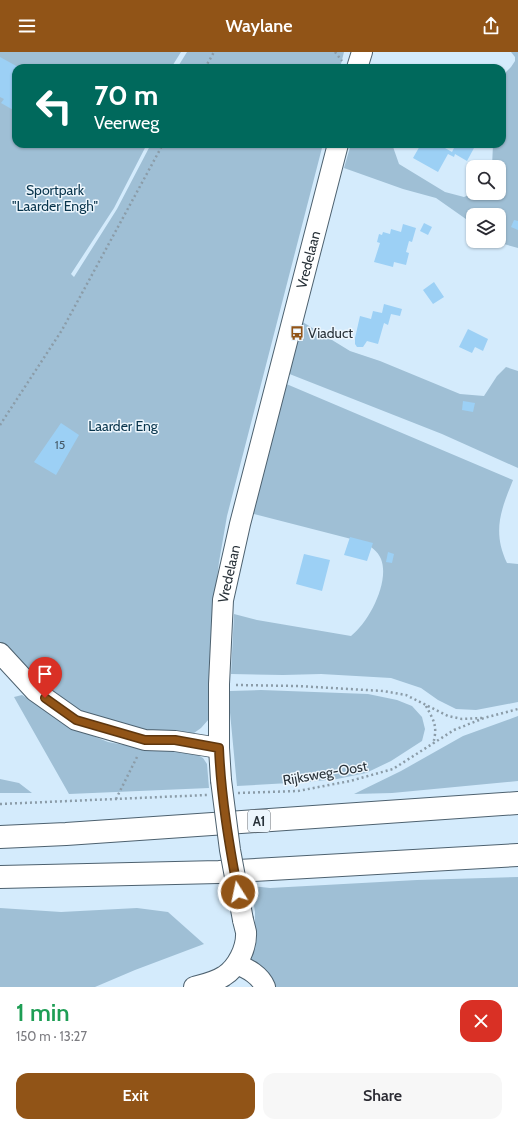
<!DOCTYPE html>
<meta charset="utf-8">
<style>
body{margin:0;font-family:Cabin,sans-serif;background:#f7f7f7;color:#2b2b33;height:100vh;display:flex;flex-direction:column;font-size:15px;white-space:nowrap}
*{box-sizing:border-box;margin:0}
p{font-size:13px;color:#7c7c81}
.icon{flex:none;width:22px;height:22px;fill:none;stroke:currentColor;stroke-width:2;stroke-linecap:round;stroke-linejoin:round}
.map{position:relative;height:935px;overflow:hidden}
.sheet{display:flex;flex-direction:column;background:#fff;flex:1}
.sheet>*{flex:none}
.guide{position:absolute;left:12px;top:12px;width:494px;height:84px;border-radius:12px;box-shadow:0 1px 3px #0004;background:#00695c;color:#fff;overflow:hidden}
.tools{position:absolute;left:466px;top:108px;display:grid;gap:8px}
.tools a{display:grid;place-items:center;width:40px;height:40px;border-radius:8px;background:#fff;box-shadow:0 1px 3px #0004;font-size:20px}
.pin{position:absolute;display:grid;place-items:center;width:34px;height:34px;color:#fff;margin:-41px -17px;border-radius:50% 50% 50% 0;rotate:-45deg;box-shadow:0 0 4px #0007}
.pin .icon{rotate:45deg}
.me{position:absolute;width:44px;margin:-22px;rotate:350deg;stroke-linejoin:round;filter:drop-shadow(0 0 3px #0008)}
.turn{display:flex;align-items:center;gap:14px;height:84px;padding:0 16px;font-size:18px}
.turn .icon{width:52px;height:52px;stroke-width:2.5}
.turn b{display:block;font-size:28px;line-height:34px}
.round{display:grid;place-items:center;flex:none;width:42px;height:42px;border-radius:12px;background:#f7f7f7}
.summary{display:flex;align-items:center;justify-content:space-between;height:68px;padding:0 16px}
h1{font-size:24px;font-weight:600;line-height:30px;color:#1e9e55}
.button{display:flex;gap:8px;margin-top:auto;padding:8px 16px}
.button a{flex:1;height:46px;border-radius:12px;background:#915417;color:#fff;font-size:16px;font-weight:600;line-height:46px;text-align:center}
.button a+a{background:#f7f7f7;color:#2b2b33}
header{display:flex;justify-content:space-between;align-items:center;height:52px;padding:0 16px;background:#915417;color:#fff;font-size:18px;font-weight:600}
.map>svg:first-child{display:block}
.green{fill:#9fbfd5}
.building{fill:#9cd0f5}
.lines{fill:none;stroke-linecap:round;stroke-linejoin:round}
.minor-casing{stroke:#4d616f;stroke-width:22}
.highway-casing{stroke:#4d616f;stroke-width:24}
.path{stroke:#8b9ca8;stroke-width:2.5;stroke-dasharray:2 3;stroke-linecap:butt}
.minor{stroke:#fff;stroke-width:20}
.highway{stroke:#fff;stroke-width:22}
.minor-bridge-casing{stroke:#4d616f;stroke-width:22;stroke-linecap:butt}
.minor-bridge{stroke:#fff;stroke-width:20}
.route-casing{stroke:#5e370f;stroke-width:10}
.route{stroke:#915417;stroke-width:7}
.labels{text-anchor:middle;stroke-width:3;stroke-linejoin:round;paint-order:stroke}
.number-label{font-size:12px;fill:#465a68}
.shield{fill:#edf6fd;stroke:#646d74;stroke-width:1}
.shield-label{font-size:13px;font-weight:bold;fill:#293239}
.park-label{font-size:14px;fill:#08344c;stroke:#edf6fd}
.street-label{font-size:14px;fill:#293239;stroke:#edf6fd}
.poi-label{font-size:14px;fill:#293239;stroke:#edf6fd;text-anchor:start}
</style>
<header><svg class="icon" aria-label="menu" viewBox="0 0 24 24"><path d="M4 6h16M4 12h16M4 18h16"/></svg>Waylane<svg class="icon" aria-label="share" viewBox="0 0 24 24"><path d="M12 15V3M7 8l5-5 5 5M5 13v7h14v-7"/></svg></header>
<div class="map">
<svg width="518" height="935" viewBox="0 0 518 935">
<rect width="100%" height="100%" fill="#d4ebfc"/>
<path class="green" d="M0,0H181L171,16H16V92H147L114,156L71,222L74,225L117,157L151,92H323L227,464L219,510L215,545L211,647L209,667L201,676L194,681L178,682L156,680L100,668L66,653L42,636L0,594Z
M187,0H344L340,16H177Z
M511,0H518V196L504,192L499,189V163H473V172L436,146L403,137L344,116L351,92H392L399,112L445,140L464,145L474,141H499V115H492L493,92H502V24L511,15L515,9V5Z
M301,269L350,299L380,309L460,342L484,344L497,324L506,315L518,319V416L442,382L287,321Z
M284,331L513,428C501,458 492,479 507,511L518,512V650L476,658L456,657L438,648L421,636L391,626L321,622L283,623L231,622L234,562L257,568L351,584C369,570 390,530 381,507C378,499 370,494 363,490L250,461Z
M261,638L368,642L397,648L412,654L422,665L425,677L422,689L391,709L366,721L337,727L307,730L237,734L229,650L230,639Z
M22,643L74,676L108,690L135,695L193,700L203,706L207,712L209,736L69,742L14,645Z
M518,664V729L392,741L354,742L401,719L463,684Z
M0,727L19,731L32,741H0Z
M518,825V935H268L250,909L255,894V860L251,834L270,836L417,828Z
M0,856L61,860L137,856L168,860L204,892L135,918L95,935H0Z"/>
<path class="building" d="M0,5L20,16H16L15,59L1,51L4,47L0,45Z
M421,92H438L452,100L456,92H466L474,96L467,109L455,102L454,105L448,102L438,120L413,106Z
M514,168L518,169V178L511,175Z
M424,171L432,175L428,183L420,179Z
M403,172L416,176L412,190L409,189L406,200L409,201L406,213L394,210L393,215L374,210L380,191L377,190L379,182L382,183L383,180L390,182L391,177L401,180Z
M434,230L444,245L433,252L423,238Z
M384,252L402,257L400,264L391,262L388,273L384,271L378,292L367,289L363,295H357L355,292V286L360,264L371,267L373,259L382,261Z
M468,277L488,287L483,299L475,295L472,301L459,295Z
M463,349L475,351L473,360L462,358Z
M61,371L79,383L56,423L34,410Z
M350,485L373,491L367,509L344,503Z
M388,500L394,502L392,511L386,510Z
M304,502L330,508L322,539L296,532Z"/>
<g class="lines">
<defs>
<g id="minor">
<path d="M357,16L362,0"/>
<path d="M0,601L35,639L76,668L145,688L175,689L219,696"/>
<path id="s1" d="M221,728L219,696V632L223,548L240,472L338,92"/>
<path d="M237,912C248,917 260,923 265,935"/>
<path d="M194,935C205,932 215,930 224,924C237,916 247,896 246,880C245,876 244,872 243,868"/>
</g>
<path id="highway" d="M0,785L66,782L518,751
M0,825L219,820L518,803"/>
</defs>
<use href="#minor" class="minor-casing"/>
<use href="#highway" class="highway-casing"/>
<path class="path" d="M335,0L342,9
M205,16L214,0
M0,373L62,278L163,92
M236,633L298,634L383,639L406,643L448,664L462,667L482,666
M426,654C434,669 438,674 433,692
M238,741L298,739L350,729L393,717L454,678L484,666L518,657
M116,747L138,703
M0,752L207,743"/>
<use href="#minor" class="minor"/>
<use href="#highway" class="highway"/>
<defs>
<path id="minor-bridge" d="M221,728L230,798L243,868"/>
</defs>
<use href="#minor-bridge" class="minor-bridge-casing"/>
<use href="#minor-bridge" class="minor-bridge"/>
</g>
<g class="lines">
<defs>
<path id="route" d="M45,646L76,668L145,688H175L219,696C221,745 229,792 238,840"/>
</defs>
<use href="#route" class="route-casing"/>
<use href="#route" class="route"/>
</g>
<defs>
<symbol id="bus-bare" viewBox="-9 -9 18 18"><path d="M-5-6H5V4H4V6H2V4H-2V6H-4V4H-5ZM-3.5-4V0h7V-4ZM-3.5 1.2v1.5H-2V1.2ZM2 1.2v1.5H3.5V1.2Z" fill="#915417" stroke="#edf6fd" stroke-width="2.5" paint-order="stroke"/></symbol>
</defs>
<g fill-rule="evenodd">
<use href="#bus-bare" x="287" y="271" width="20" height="20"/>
</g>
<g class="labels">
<g class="number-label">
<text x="60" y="397">15</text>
</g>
<rect class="shield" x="248" y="758" width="22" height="22" rx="3"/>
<g class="shield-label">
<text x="259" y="774">A1</text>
</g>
<g class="park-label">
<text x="55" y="143">Sportpark<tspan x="55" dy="16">"Laarder Engh"</tspan></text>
<text x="123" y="379">Laarder Eng</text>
</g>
<g class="street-label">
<text dy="5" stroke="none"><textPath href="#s1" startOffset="531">Vredelaan</textPath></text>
<text dy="5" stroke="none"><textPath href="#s1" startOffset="207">Vredelaan</textPath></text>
<text transform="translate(325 721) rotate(-10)" y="5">Rijksweg-Oost</text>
</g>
<g class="poi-label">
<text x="308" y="286">Viaduct</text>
</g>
</g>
</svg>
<div class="tools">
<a><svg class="icon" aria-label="search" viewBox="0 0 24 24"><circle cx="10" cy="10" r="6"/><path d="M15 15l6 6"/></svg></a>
<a><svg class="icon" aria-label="layers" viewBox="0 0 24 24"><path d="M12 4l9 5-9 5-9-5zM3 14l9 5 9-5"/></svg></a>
</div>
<div class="pin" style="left:45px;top:646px;background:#d93025"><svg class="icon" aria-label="arrive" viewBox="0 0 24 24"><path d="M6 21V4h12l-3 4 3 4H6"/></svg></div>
<svg class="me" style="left:238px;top:840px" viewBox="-20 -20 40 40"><circle r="17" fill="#915417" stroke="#fff" stroke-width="3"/><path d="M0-11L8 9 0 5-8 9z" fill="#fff"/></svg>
<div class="guide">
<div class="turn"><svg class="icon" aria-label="left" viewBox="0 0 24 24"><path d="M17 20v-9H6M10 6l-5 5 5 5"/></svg><div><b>70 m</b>Veerweg</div></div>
</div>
</div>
<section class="sheet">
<div class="summary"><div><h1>1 min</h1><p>150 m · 13:27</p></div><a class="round" style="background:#d93025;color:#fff"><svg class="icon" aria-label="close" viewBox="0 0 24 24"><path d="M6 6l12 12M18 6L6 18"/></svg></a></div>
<div class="button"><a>Exit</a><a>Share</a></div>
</section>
